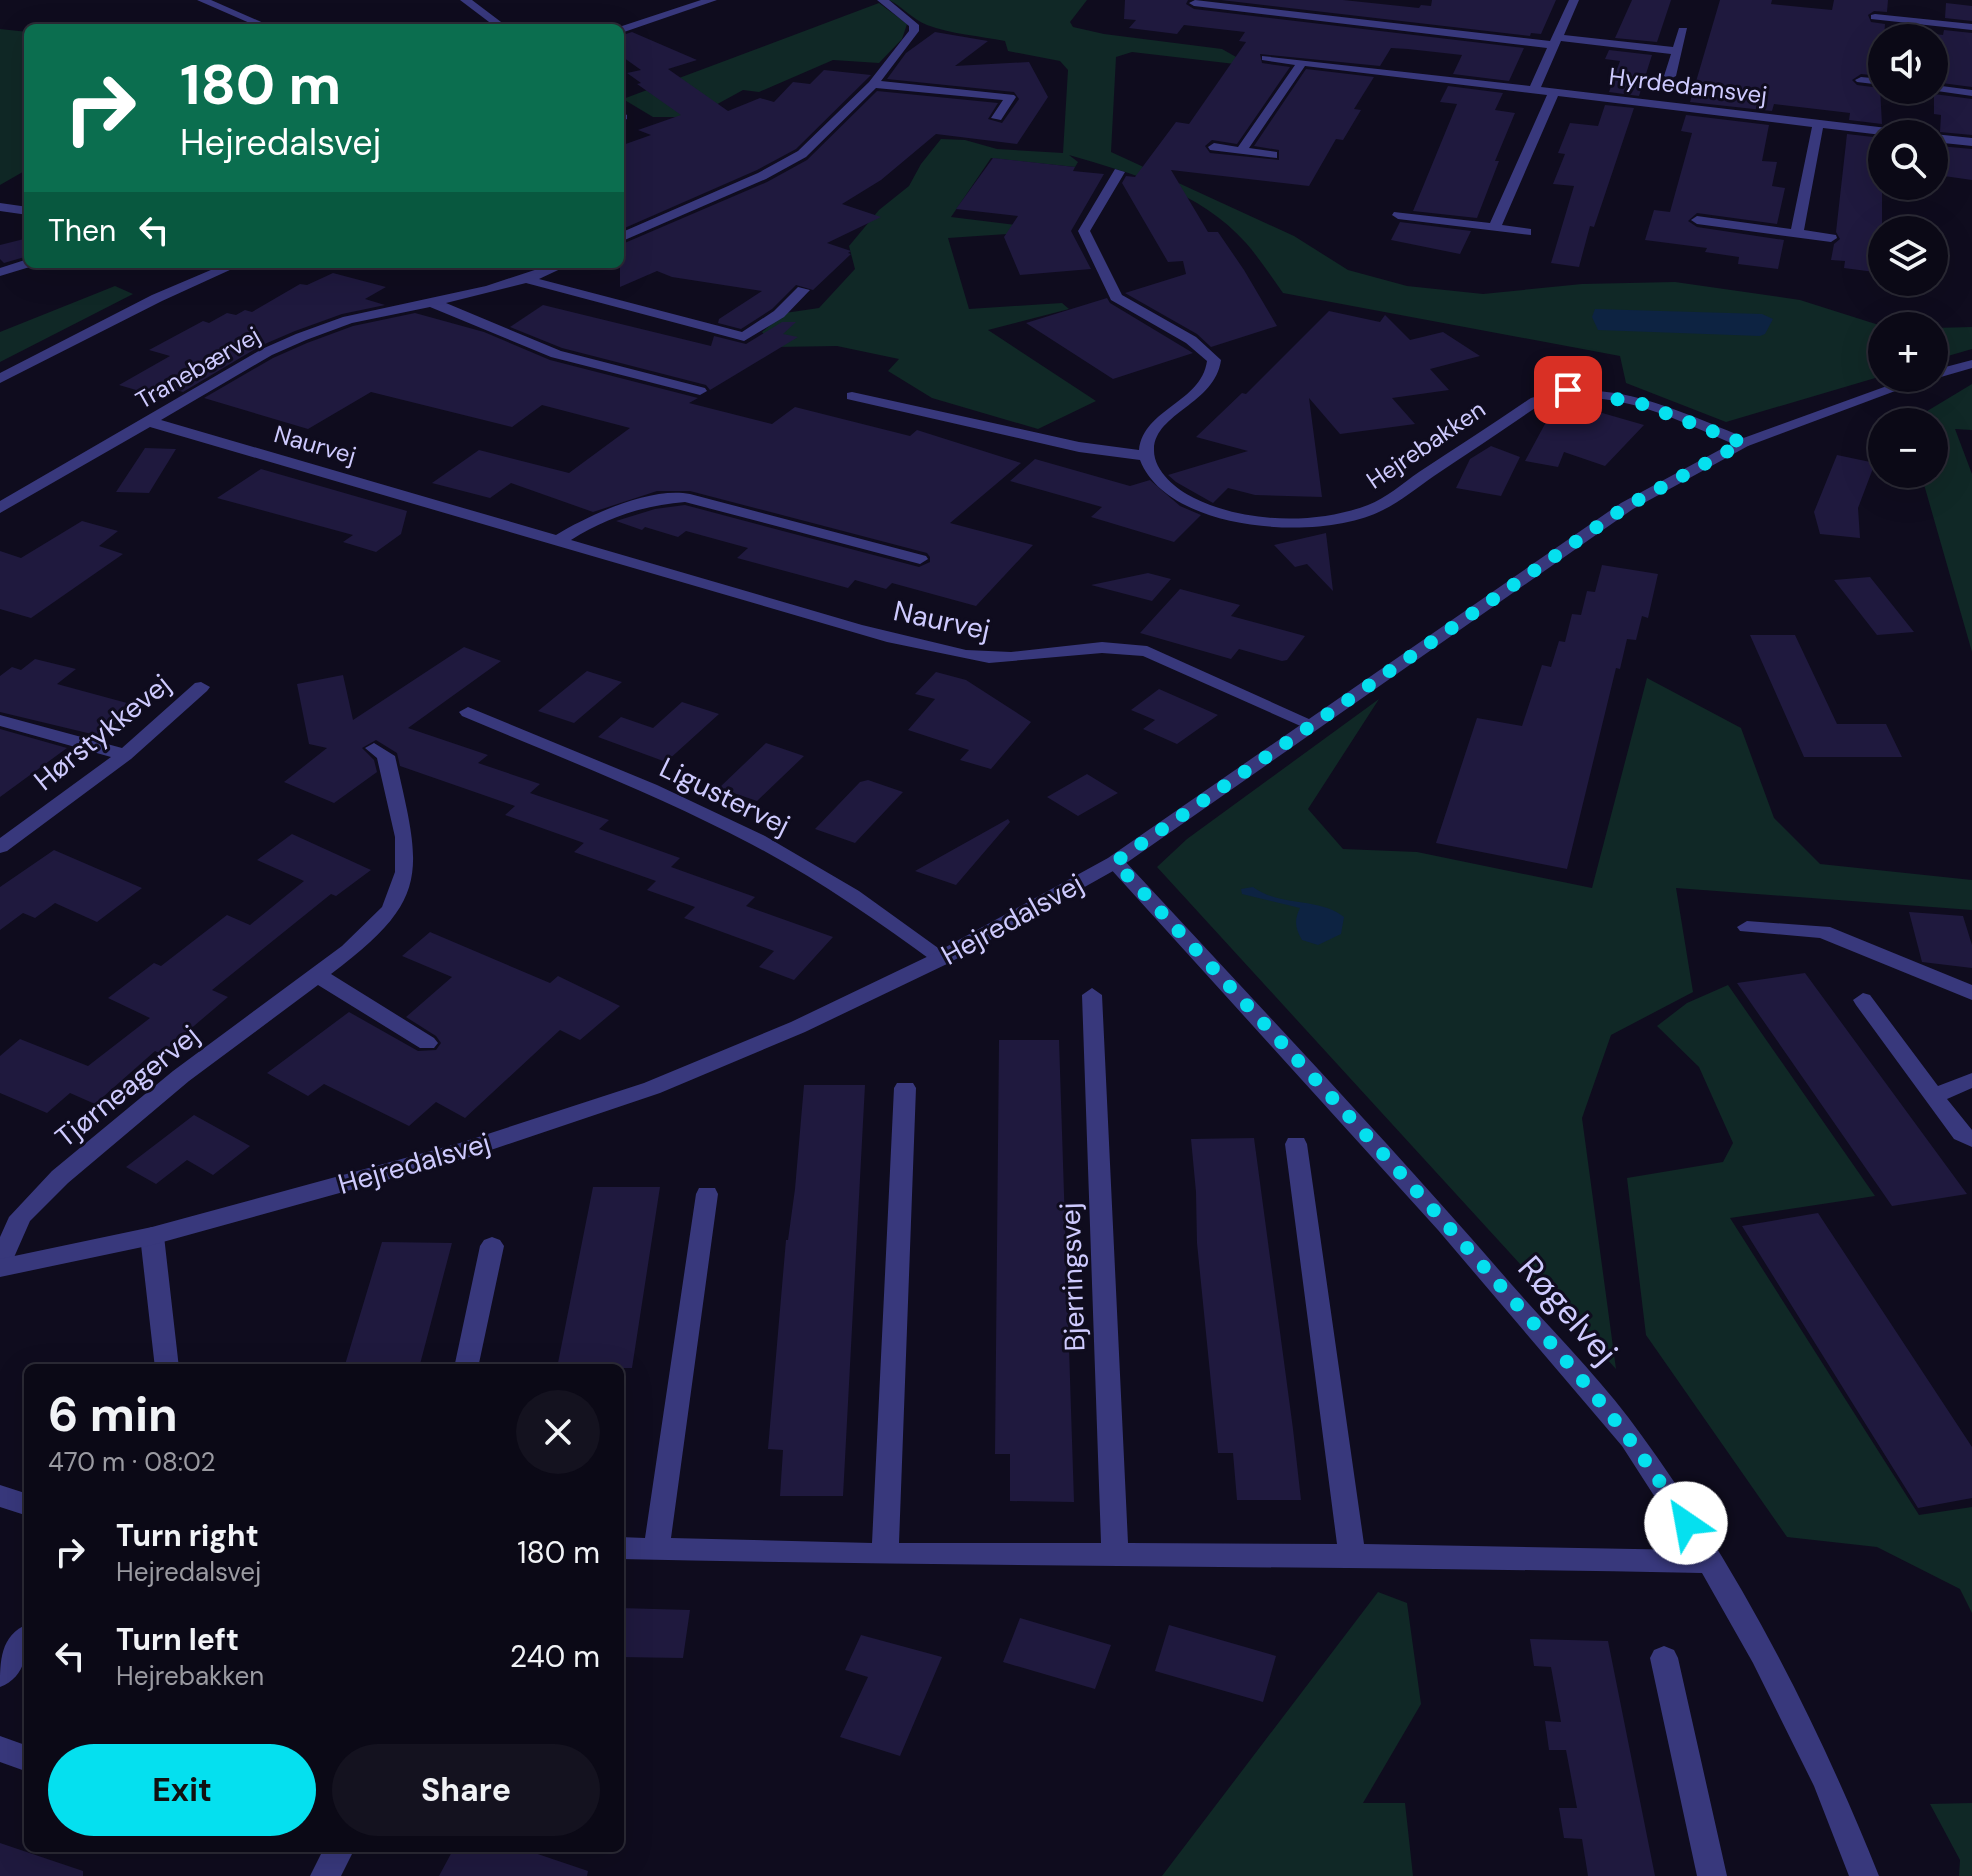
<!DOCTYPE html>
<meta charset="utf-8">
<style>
body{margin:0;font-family:"DM Sans",sans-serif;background:#14121f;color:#f1f3f6;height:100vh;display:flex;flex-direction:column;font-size:30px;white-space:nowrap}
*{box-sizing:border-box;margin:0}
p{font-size:26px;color:#9a9aa1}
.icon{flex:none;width:44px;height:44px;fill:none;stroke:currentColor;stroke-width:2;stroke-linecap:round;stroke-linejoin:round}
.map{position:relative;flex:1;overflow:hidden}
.side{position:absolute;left:24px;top:1364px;width:600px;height:488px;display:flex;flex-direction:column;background:#0b0916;border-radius:12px;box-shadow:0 8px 32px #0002,0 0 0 2px #2b2a35}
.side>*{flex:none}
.banner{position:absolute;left:24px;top:24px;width:600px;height:244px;border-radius:12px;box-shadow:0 8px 32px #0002,0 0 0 2px #2b2a35;background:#0b6e4f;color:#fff;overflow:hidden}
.controls{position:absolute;left:1868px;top:24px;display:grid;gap:16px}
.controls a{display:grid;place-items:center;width:80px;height:80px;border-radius:50%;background:#0b0916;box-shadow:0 8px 32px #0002,0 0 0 2px #2b2a35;font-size:40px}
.pin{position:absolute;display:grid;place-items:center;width:68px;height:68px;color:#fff;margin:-34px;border-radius:16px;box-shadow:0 4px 12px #0006}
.me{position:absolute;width:88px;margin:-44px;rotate:327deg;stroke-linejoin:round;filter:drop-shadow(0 0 6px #0008)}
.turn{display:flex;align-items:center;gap:28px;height:168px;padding:0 24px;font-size:36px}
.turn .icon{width:104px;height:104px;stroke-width:2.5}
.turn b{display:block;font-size:56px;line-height:68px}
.then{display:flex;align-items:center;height:76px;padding:0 24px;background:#0003;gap:16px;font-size:30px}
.round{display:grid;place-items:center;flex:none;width:84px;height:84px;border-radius:42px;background:#14121f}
.overview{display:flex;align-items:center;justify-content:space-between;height:136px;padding:0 24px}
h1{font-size:48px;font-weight:700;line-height:60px}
.cta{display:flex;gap:16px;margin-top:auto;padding:16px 24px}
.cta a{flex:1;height:92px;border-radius:48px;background:#05e0ef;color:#111;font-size:32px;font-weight:700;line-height:92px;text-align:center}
.cta a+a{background:#14121f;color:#f1f3f6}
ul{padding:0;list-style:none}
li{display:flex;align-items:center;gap:24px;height:104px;padding:0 24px}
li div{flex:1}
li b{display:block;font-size:30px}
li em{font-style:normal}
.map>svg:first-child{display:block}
.green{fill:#102826}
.water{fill:#0d2342}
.building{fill:#1f193e}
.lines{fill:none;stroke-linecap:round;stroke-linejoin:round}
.minor{fill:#38387c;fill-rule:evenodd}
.tertiary{fill:#38387c;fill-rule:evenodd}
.route{stroke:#05e0ef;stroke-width:14;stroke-dasharray:0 25.2}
.labels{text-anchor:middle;stroke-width:6;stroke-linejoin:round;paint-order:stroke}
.far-street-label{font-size:24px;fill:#cecafe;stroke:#0f0c1e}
.street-label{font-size:28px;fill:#cecafe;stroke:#0f0c1e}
.near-street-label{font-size:34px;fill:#cecafe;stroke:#0f0c1e}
</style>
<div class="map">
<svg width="1972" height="1876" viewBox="0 0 1972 1876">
<rect width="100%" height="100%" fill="#0f0c1e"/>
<path class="green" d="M889,0H1087L1070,22L1073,27L1104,34L1222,49L1252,66L1132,52L1116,57L1111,152L1294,236L1348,270L1407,286L1483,294L1582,284L1675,282L1800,300L1882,326V376L1726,422L1626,383L1620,356L1283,293C1271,276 1259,258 1246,243C1200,191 1133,174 1069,155L1078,162L1075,167L991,158L951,217L1033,227L1035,232L948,238L969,309L1062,303L1069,309L988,330L1096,401L1038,429L932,398L888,371L899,359L837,346L775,347L762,332L785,313L819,308L855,269L849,246L879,210L909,186L921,164L941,139L965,140L997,149L1063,153L1068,70L1060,61L1008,51L1005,41C980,36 950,34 927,25C912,19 903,7 889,0Z
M879,3L907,24L902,39L879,63L833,60L759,92L743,90L701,113L685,117H653L623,99Z
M0,29L28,32V140L23,141L28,142V169L0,185Z
M115,286L133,294L0,362V332Z
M1972,327V349L1934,360V328Z
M1972,384V430L1955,429L1972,474V652L1921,474H1934V422H1909Z
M1647,678L1741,728L1774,818L1820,864L1972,880V910L1676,888L1693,992L1611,1035L1582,1118L1616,1369L1157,867L1187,839L1379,699L1308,809L1343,849L1417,852L1592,888Z
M1728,985L1875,1196L1730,1218L1919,1515L1972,1507V1613L1960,1589L1877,1547L1787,1537L1646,1335L1627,1178L1723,1162L1733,1143L1699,1067L1657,1026L1687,1003Z
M1378,1592L1407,1603L1421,1704L1363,1803H1405L1413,1876H1162Z
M1972,1803V1876H1959L1960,1860L1930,1804Z"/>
<path class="water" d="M1595,309L1762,314L1773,319L1765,334L1760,336L1598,330L1592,317Z
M1253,887C1280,907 1319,897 1344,917L1341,934L1318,945L1302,940C1295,928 1294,920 1300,908L1242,894L1241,889Z"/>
<path class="building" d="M1125,0H1188L1186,4L1194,9L1524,48L1509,81L1453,74L1462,55L1408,49L1391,48L1380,66L1260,54L1262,63L1290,67L1237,144L1212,140L1205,146L1210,153L1279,160V150L1254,146L1306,69L1374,77L1354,109L1361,110L1343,140L1336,139L1309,186L1171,170L1208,232H1218L1244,270L1277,326L1211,347L1197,334L1125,293L1186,274L1183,261L1168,262L1122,183L1126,176L1135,177L1176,122L1189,124L1246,42L1239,41L1245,32L1184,25L1177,34L1129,28L1136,20L1124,19Z
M1221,0H1343L1419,8L1421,5L1431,6L1432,0H1556L1541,34L1531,33L1530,36Z
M1632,0H1671L1657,42L1615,38Z
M1720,0H1772L1771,4L1832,10L1834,0H1888L1887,12L1874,11L1868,15L1871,22L1885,24L1881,76L1861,74L1852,80L1857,85L1880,88L1882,124L1849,120L1850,113L1774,104L1772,111L1690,102Z
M1946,3L1972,6V21L1945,18Z
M1944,30L1972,33V87L1934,82V34L1943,35Z
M632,32L697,60L668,69L728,111L760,98L774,102L793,82L810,84L824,70L871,75L796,149L757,170L620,230V146L651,135L638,130L681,115L637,84L641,83L627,73L641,70L620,55V36Z
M935,32L988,41L955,66L1029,62L1048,97L1017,144L936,134L881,180L842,204L881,217L827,243L851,251L848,253L851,254L813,290L796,285L772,309L741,329L718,323L719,319L762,291L672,277L657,271L620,287V245L767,182L807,160L877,91L998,103L988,119L1002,123L1019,99L1014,92L887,79L906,53Z
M1609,50L1652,55L1639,96L1609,92L1620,61L1605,59Z
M1448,86L1503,93L1495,110L1515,113L1495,161H1499L1477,218L1413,211L1457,104L1440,102Z
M1934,94L1972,99V135L1940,132L1941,115L1934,114Z
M1605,105L1634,108L1594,227L1590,226L1579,267L1551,263L1574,186L1553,184L1565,154L1558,153L1570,123L1598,126Z
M1686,115L1769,125L1762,161L1777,162L1772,186L1785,188L1777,224L1697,213L1688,221L1697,227L1784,240L1778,269L1738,264L1739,257L1705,252L1707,248L1645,240L1654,210L1670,212L1692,133L1681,131Z
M1847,134L1882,138V273L1844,268L1845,261L1831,260L1834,244L1840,239L1836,232Z
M1939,146L1972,149V180L1937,175Z
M993,158L1075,167L1073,171L1104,174L1071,231L1091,269L1020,275L1004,237L1018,216L956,209Z
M1400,222L1471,231L1460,254L1391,240Z
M28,238V256L4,263L0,259V245Z
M333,273L386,287L365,299L385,305L342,314L295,331L260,346L183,392L174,389L160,397L119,385L170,356L149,350L203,321L209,323L227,313L236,315L245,310L252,312L300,284L307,285Z
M1107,298L1110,303L1193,353L1113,379L1026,323Z
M543,305L711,346L714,336L746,344L782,322H796L783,334L798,337L710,390L706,385L562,348L510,327Z
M1329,311L1380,322L1385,315L1410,340L1443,332L1480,356L1430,369L1449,390L1392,398L1415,424L1340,434L1309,398L1322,497L1255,495L1228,488L1213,503L1176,482L1168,475L1248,451L1196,437L1242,393L1246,394Z
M415,313L484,332L550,360L698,398L689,403L772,424L795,407L910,436L917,430L1021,463L950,523L1033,545L976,606L892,583L886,589L855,580L848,588L737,558L748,548L686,531L678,537L645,527L642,530L616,521L655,509L685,505L919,567L930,562V557L927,553L690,491H657L593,512L511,483L490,498L432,483L479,450L569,473L630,428L542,405L512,427L371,392L308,429L204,398L273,358L307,343L353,326Z
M1564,402L1644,425L1605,466L1564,452L1558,467L1525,461L1553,409Z
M1491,446L1520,457L1501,496L1456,488L1470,459Z
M145,448L176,449L149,493L116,492Z
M1837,455L1875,463L1858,508L1860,538L1820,534L1814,512Z
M1035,459L1130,486L1150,480L1180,506L1201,515L1174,542L1091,517L1102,507L1010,481Z
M261,469L407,511L401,534L376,552L343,542L353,535L217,498Z
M82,521L118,531L99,546L123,554L31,618L0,609V551L21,558Z
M1326,533L1333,591L1307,564L1295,567L1274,545Z
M1602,565L1658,574L1648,618L1642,616L1636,640L1627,639L1620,669L1616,668L1567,869L1436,843L1477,718L1522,726L1542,665L1551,667L1559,641L1565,642L1572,614L1581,615L1587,591L1595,592Z
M1148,573L1171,579L1152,601L1091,585Z
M1870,577L1914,632L1877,635L1834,580Z
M1180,589L1240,605L1231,616L1305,636L1287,660L1282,661L1239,649L1231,659L1140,633Z
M1750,635H1795L1837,724H1886L1902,757H1804Z
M464,647L501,661L408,728L488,755L478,763L540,784L530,793L609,820L584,843L505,815L515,806L400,766L397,753L376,740L362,748L374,760L377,772L334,803L284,782L327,748L309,744L297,684L343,675L353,720Z
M35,659L76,669L57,684L138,706L100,736L0,712V676L12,667L21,670Z
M587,671L622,682L574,723L538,711Z
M936,672L966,680L1031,722L991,769L960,760L969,750L908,730L935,699L915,694Z
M1159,689L1218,715L1177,744L1143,729L1155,720L1131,710Z
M682,702L719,714L666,762L598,737L621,717L653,728Z
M0,729L67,748L0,797Z
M766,743L804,756L757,801L719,788Z
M1087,774L1118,793L1078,816L1047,797Z
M868,780L903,792L855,843L815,829L860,782Z
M1008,819L1010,822L956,885L915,871Z
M599,829L680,858L671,867L755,897L746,906L833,937L794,980L759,967L774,951L684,918L695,907L647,890L663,874L656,881L574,852Z
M292,834L371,870L336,896L331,894L212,990L228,997L161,1054L155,1051L95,1104L70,1093L47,1113L0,1093V1056L20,1039L88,1066L150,1018L108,998L154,963L161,966L227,915L250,925L304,881L257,860Z
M54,850L142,888L97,922L55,903L35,918L23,913L0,930V887Z
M1909,912L1963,916L1972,945V968L1922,962Z
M430,932L550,983L558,976L620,1006L580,1040L560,1030L465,1118L436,1102L409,1126L324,1084L308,1096L267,1073L349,1012L418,1051L436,1050L441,1043L436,1036L406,1017L452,977L402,956Z
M1805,973L1967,1194L1892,1206L1737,983Z
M999,1040H1059L1074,1502L1010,1501V1454H995Z
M804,1085H865L843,1496H780L783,1450L768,1449L786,1240H788L795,1189Z
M194,1115L250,1146L213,1175L187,1160L156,1184L126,1167Z
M1254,1138L1293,1429L1301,1500H1237L1233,1453H1218L1197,1243L1196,1192L1191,1139Z
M593,1187H660L632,1368H557Z
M1818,1213L1972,1447V1498L1918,1508L1742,1226Z
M382,1242L452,1243L419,1368H344Z
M620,1608L690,1610L683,1658L620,1657Z
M1020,1618L1111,1645L1095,1689L1003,1662Z
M1169,1625L1276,1656L1263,1702L1155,1671Z
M861,1635L942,1657L900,1756L840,1737L868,1677L845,1670Z
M1530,1639L1608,1641L1655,1876H1588L1582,1839L1564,1838L1559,1808H1577L1566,1750H1549L1545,1721L1561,1722L1551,1667L1534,1666Z
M0,1843L83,1871V1876H0Z
M454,1848H520L588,1871L587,1876H439Z"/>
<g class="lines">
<path class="minor" d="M197,0H211L275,28H261Z
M460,0H472L509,28H497Z
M701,0H717L624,32L620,33V28H616Z
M877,0H889L919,25V31L881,81L1014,95L1016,97L1001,120L991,118L1003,100L876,88L806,157L766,179L620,242V233L758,173L798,151L869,82L909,31V26Z
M1195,0L1550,41L1569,0H1579L1564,35L1673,47L1679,28H1687L1676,76L1670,79L1664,76L1671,54L1561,41L1541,87L1904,130L1910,134L1882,135L1823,128L1804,230L1836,235L1837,238L1831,242L1697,224L1691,220L1697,216L1791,229L1812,127L1558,96L1502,225L1531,229V235L1398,219L1392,215L1394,212L1490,223L1547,95L1305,66L1249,148L1277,152V158L1210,150L1208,147L1214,143L1238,147L1295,65L1262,60V56L1530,86L1547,48L1194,6L1189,3Z
M1875,14L1972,24V30L1871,19V15Z
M1861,77L1882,79V85L1857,82L1855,80Z
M1934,85L1972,90V96L1930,90H1934Z
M620,111L627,115V119L620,122Z
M1934,134L1972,138V146L1934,142Z
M1115,169L1125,172L1090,231L1122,295L1196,337L1221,360C1215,404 1155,413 1154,449C1153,471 1177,490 1194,498C1245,523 1315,525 1368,505C1385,499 1403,483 1419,472C1456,448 1494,423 1531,398C1594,378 1653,400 1712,424C1724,430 1741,434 1751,443L1748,446H1738C1677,420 1608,383 1541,404C1506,428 1470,452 1434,476C1418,487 1401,501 1383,510C1323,542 1168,533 1140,460L1079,452L847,399V393L852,392L1079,442L1139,450C1144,408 1201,403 1207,361L1186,343L1111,300L1078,231Z
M0,203L28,207V215L0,211Z
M28,259V264L33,266L0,276V268Z
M225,264H243L162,301L0,383V373L152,295Z
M553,264H571L539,279L742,332L774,311L798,287L810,290L784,317L744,341L526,283L446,303L561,351L705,388L707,391L700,395L551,357L430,307L352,323L306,340L272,355L161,420L556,535C589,515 651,486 690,494L926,556L928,559L920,564L685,502C644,505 606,518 571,540L862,625L966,650L1011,652L1102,642L1147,646L1320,724L1317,728H1305L1143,656L1102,653L989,663L887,642L150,427L0,513V501L262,349L296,334L343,317L486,286Z
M201,682L210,687L207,691L131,759L7,851L0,853V838L111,757L0,726V715L122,748L195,683Z
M468,707L657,785L765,836L859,891L952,958L942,965L935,963C876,920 816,878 751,844C658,795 559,757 462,716L459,712Z
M374,743L395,756C421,871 433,898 331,974L434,1038L438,1043L434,1048H420L318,985L189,1081L68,1183L30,1221L8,1271L0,1274V1237L9,1217L52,1171L173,1071L342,946L382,907L395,872V837L377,758L365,748Z
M1115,856L1122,858C1253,1000 1386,1139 1512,1285C1555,1334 1604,1382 1642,1436C1740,1571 1817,1721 1879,1876H1849L1814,1786L1753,1663L1702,1573C1341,1566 980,1567 620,1559V1537L645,1538L696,1194L699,1188H715L718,1194L671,1538L872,1543L894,1088L897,1083H913L916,1088L899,1543H1101L1082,995L1092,988L1102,995L1128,1543L1337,1544L1285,1144L1288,1138H1304L1307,1144L1364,1544L1689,1550L1622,1446L1438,1230L1108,866L1105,862Z
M1747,921L1830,927L1972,985V1000L1820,938L1740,931L1737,927Z
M1863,993L1870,995L1938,1086L1972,1073V1088L1947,1099L1972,1130V1147L1954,1139L1856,1005L1853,1000Z
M152,1227L160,1230L164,1236L179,1368H155L140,1236L144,1230Z
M492,1237L500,1240L504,1246L478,1368H454L480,1246L484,1240Z
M0,1485L28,1494V1516L0,1507Z
M28,1624C28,1649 27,1677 0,1687C0,1662 0,1635 28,1624Z
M1664,1646L1674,1650L1678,1658L1727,1876H1697L1650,1658L1654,1650Z
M0,1736L28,1746V1772L0,1762Z
M324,1848H355L341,1876H310Z"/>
<path class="tertiary" d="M1972,360V368L1934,379L1930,378L1748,446L1633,509L1122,866L949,963L805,1032L660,1093L473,1156L152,1245L0,1277V1259L152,1227L460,1143L644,1083L791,1022L935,953L1108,858L1621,503L1738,440L1909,378H1934V370Z"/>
</g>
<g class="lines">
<path class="route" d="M1568,390L1642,404L1743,443L1627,506L1115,862C1238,996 1363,1129 1483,1266C1555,1348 1630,1429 1686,1523"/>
</g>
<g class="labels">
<g class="far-street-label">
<text transform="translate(1688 86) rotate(7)" y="8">Hyrdedamsvej</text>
<text transform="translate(198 368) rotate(-30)" y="8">Tranebærvej</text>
<text transform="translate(315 445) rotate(16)" y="8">Naurvej</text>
<text transform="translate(1426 445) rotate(-34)" y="8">Hejrebakken</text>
</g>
<g class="street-label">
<text transform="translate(942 620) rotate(12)" y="10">Naurvej</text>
<text transform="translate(102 732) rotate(-39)" y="10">Hørstykkevej</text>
<text transform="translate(725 796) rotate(26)" y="10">Ligustervej</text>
<text transform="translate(1012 919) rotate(-29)" y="10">Hejredalsvej</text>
<text transform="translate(127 1086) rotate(-39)" y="10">Tjørneagervej</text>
<text transform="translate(414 1163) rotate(-16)" y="10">Hejredalsvej</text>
<text transform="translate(1072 1277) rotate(-92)" y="10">Bjerringsvej</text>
</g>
<g class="near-street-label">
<text transform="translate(1568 1310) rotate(49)" y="12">Røgelvej</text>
</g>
</g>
</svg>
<div class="controls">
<a><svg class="icon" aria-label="sound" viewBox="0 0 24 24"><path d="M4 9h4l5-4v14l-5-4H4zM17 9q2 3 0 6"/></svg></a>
<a><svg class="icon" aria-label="search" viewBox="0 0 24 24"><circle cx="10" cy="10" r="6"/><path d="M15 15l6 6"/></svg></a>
<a><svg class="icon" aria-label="layers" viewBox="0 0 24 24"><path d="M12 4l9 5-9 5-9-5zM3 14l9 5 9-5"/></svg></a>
<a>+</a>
<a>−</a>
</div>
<div class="pin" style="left:1568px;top:390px;background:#d93025"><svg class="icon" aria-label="arrive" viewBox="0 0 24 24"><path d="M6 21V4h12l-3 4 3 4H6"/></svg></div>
<svg class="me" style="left:1686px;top:1523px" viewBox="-20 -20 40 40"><circle r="19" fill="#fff"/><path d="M0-13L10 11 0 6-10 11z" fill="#05e0ef"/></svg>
<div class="banner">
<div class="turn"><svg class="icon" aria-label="right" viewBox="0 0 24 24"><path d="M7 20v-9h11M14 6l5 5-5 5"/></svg><div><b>180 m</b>Hejredalsvej</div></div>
<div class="then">Then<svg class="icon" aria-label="left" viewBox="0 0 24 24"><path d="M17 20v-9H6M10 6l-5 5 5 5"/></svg></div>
</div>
<section class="side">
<div class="overview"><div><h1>6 min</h1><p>470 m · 08:02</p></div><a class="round"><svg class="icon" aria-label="close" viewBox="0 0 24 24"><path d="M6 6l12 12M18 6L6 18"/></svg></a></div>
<ul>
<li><svg class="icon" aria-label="right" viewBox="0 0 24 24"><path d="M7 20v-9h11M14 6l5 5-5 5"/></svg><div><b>Turn right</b><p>Hejredalsvej</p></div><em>180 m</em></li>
<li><svg class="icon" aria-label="left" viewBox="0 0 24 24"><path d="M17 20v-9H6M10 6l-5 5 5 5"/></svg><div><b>Turn left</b><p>Hejrebakken</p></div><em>240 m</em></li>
</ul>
<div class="cta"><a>Exit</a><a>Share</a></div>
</section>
</div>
